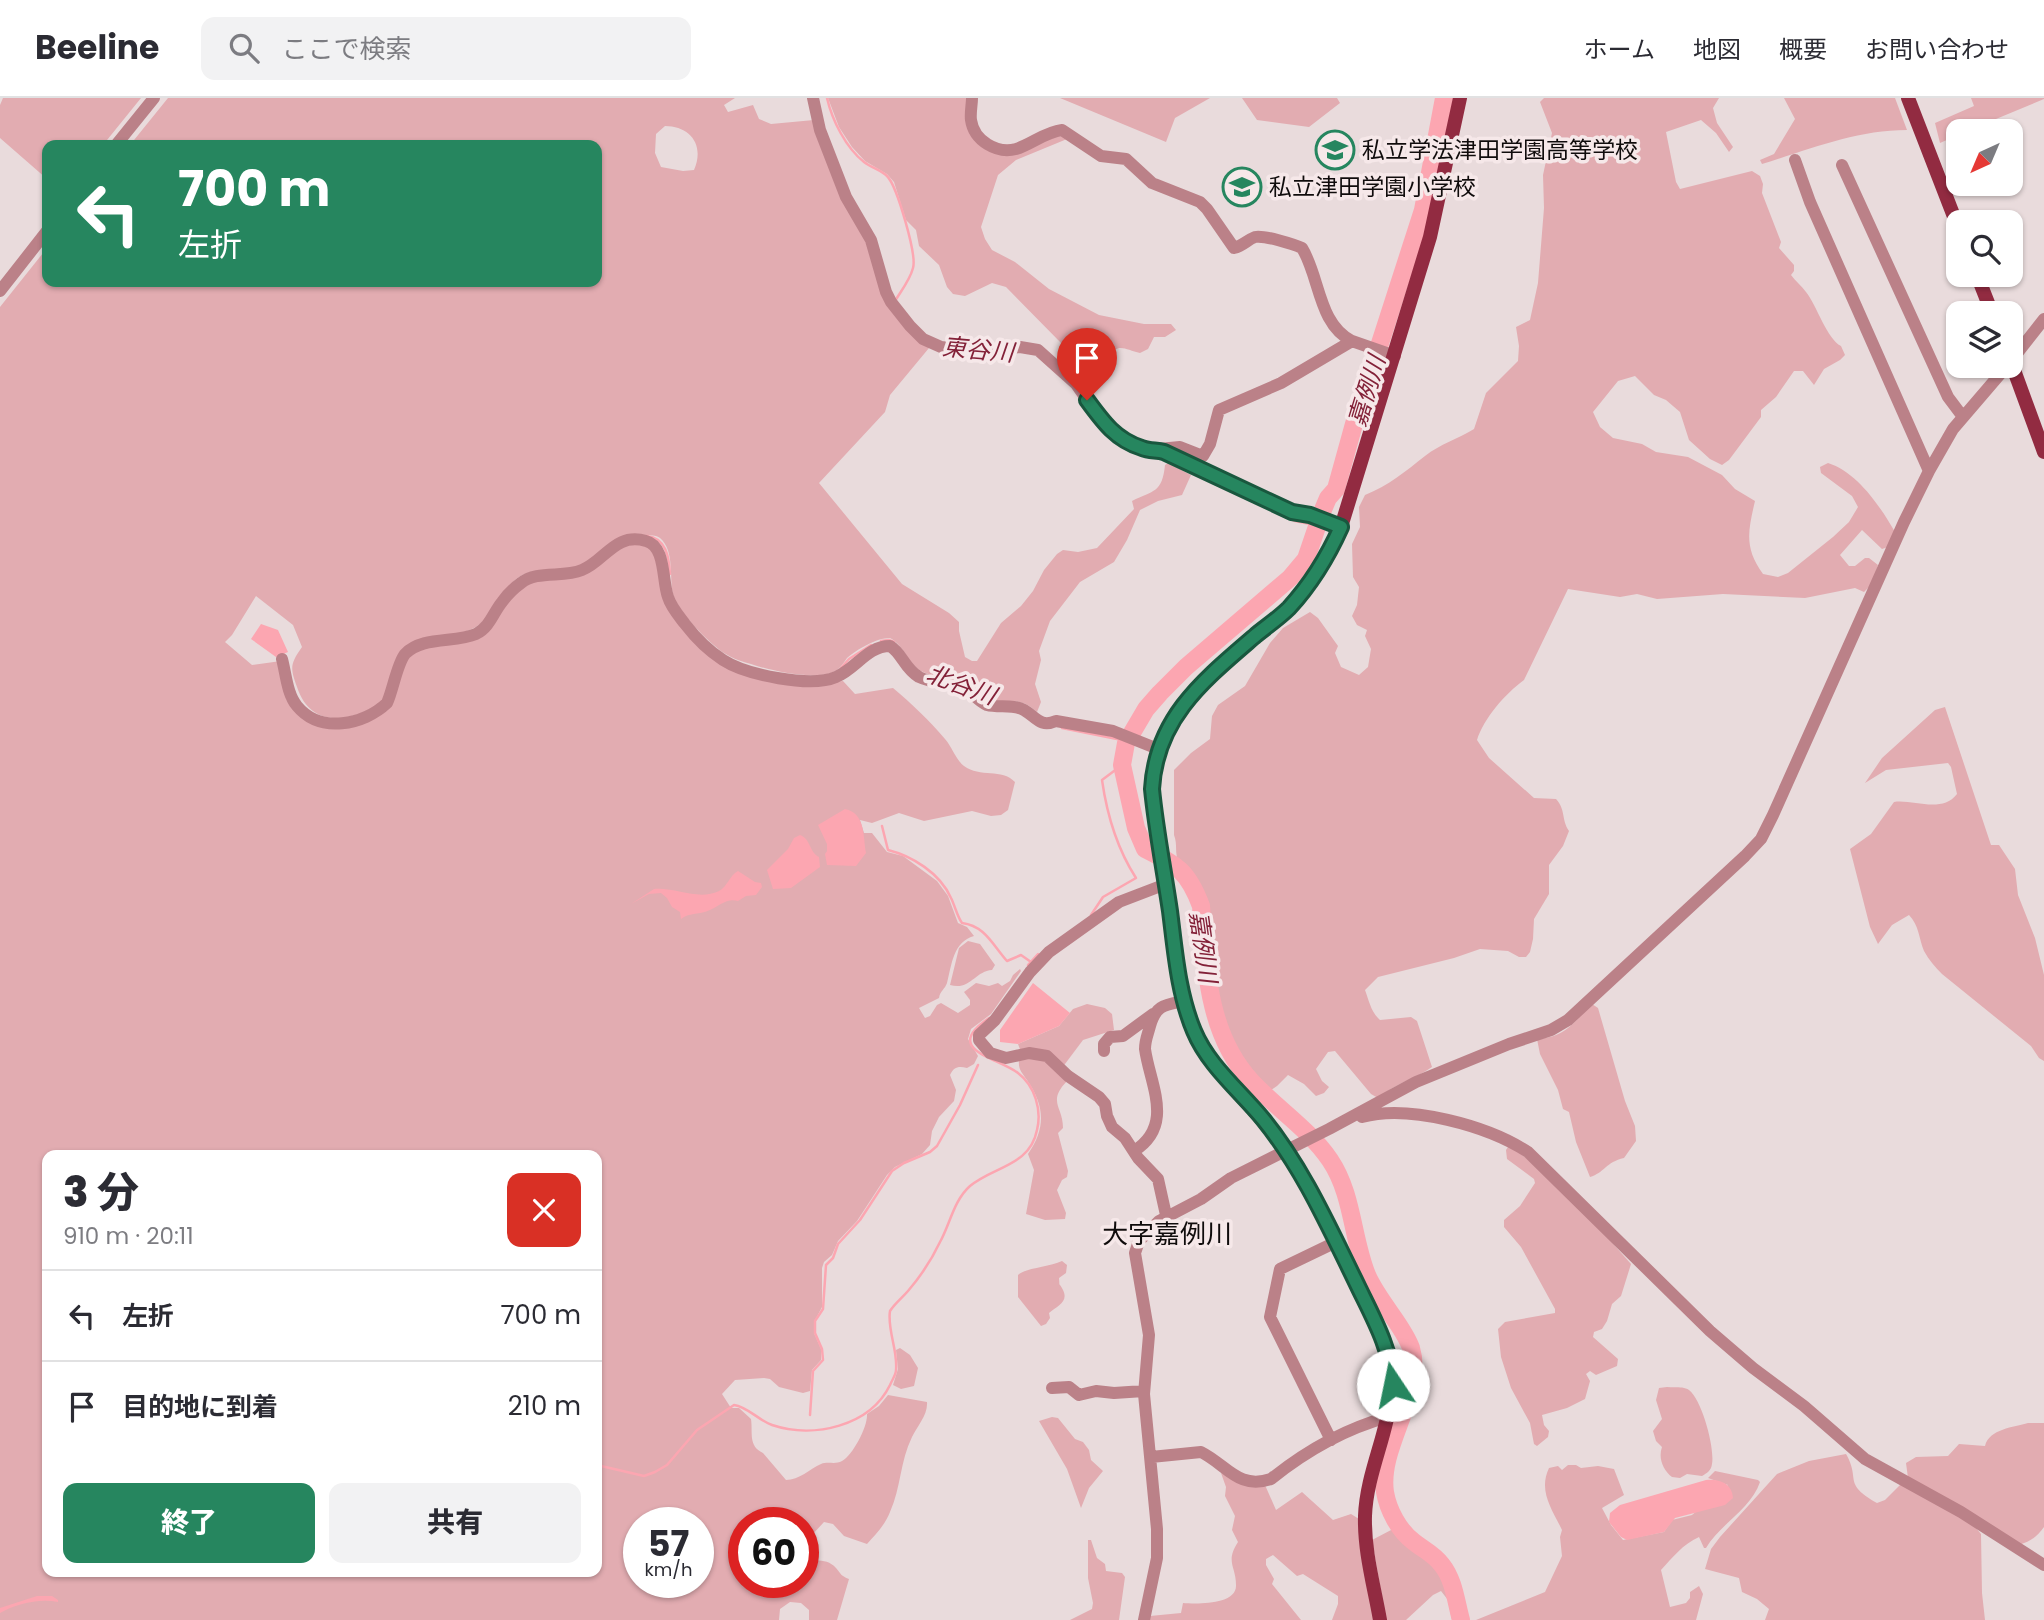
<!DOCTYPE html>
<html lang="ja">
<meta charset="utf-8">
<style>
body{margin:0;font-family:Poppins,"Noto Sans JP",sans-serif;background:#f2f2f3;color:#2b2b33;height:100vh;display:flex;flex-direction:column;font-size:26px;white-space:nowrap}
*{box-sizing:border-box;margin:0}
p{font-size:23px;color:#7c7c81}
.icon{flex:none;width:38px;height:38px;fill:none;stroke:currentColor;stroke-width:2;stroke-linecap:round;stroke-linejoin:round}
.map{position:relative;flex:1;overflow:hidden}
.details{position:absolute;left:42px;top:1052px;width:560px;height:427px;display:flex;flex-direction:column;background:#fff;border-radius:14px;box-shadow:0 2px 5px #0004}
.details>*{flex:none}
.guide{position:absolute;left:42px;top:42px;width:560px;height:147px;border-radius:14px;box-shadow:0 2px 5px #0004;background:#26865f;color:#fff;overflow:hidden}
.needle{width:46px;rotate:224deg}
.buttons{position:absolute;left:1946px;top:21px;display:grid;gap:14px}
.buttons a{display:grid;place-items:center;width:77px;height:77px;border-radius:14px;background:#fff;box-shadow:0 2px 5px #0004;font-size:35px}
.speed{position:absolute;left:623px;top:1409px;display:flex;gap:14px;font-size:35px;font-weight:700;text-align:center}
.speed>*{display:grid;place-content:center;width:91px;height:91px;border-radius:50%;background:#fff;box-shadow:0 2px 5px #0004;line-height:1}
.speed small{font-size:18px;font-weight:400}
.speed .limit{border:10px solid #d22;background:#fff;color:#111}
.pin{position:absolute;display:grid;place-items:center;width:60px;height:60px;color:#fff;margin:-72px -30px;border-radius:50% 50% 50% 0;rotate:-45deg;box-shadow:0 0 7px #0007}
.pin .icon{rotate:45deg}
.me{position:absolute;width:77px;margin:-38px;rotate:349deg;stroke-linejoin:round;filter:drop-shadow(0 0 5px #0008)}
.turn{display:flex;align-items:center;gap:24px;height:147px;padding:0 21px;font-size:32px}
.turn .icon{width:91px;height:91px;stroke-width:2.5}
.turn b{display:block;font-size:49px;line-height:60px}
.round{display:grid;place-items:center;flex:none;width:74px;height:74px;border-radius:14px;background:#f2f2f3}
.overview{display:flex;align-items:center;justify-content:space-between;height:119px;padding:0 21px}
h1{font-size:42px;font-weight:800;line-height:52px}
.primary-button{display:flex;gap:14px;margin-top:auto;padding:14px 21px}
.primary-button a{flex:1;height:80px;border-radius:14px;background:#26865f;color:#fff;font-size:28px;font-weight:800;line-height:80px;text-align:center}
.primary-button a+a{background:#f2f2f3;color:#2b2b33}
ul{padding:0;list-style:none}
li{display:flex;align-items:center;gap:21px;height:91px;padding:0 21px;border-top:2px solid #e1e1e2}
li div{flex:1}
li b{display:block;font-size:26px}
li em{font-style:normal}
header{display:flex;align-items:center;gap:42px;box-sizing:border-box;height:98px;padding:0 35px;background:#fff;border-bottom:2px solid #e1e1e2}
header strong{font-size:33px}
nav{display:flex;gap:38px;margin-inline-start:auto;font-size:24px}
.search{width:490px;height:63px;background:#f2f2f3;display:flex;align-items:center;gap:18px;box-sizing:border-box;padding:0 24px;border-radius:14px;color:#7c7c81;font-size:26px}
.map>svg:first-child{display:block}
.green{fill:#e2acb1;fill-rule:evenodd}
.water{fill:#fca6b1}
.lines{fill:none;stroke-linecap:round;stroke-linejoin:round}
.stream{stroke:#fca6b1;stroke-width:2.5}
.river{stroke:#fca6b1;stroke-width:18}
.minor{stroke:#bb8188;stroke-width:12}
.major{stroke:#922b41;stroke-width:14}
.route-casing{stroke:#19573e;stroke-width:18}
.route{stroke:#26865f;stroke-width:12}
.labels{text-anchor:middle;stroke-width:7;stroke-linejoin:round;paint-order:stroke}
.poi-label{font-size:23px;fill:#100c0c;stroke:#f6e8e9;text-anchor:start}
.water-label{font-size:24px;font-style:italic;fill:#832138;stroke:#f6e8e9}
.quarter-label{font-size:26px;fill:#100c0c;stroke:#f6e8e9}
</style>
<header>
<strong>Beeline</strong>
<div class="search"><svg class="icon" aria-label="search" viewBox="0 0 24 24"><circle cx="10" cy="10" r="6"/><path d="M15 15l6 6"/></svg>ここで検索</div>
<nav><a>ホーム</a><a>地図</a><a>概要</a><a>お問い合わせ</a></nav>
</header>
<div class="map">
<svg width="2044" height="1522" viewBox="0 0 2044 1522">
<rect width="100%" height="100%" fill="#e9dbdc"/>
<path class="green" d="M3,0H141L103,47H47V81L0,40V7Z
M168,0H735L724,7L728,14L753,7L759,21L771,26L814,22L845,101L870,143L889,209L910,233L929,250L890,297L885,314L819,385L902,486L949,515L959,524V533L965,559L972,563H977L1001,525L1021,508L1033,493L1044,472L1057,456L1063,452L1078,454L1097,450L1134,411L1132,403C1154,392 1162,395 1165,367L1168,365L1191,377L1182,397L1158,403L1140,412L1127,442L1114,464L1080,484L1050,523L1039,553L1041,562L1035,586L1041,604L1037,614C1017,595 1008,609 987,600C978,597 974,588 965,584C952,578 937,580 923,574C907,566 905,548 890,540C876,540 858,551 847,560C844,564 841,569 837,572C819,584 773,573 754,567C744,564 733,561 724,555C709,545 677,513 673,496C669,479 675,453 660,440C656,437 650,437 645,437C601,435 605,462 576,469C558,473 534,469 519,479C499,493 493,520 474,530C453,541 423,535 404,551C390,563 391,588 382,604C352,624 311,632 297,589C290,570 290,566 302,549L293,527L256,498L232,537L225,544L252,567L281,563L287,603L297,611L321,626L343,629L356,626L388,608C395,594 399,563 410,555C430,540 461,548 481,534C500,521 505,495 526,483C542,474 566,481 583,474C606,465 619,434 648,445C663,451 662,489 667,503C674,518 686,530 697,541C704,548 711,556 720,562C752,585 806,588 843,583L855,596L893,590C912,606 929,622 945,641C952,649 956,662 964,668C980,680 1002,670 1015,684L1008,712L1001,717L991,718L972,713L924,723L899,715L872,725L860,722L864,735H872L887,754L903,758L937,783L948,798L958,825L967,829L974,838C953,844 952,866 947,885C945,891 940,893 939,900L919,910L925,920L930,918L937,907L941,905L958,915L970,907V902L964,894L976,885L989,888L998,885L1002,888L1010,883L1013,877L1020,871L1021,873L991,916L971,931L968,941L978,958L974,966L967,970C958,968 954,969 950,977L956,992L954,1003L939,1019L932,1033L930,1047L922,1056L895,1069L887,1077L857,1123L838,1143L832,1157L824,1164L822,1170V1209L814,1224V1235L821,1251V1262L812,1272L810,1293L803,1295L779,1289L770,1281L764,1280L735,1282L722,1296L731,1310H739L751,1321C753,1335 748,1348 763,1355L786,1382C799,1382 810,1371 821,1366C828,1363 835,1367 842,1363C853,1357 868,1328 867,1316L879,1308L888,1297L927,1304C928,1317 917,1328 912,1339C900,1363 901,1390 890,1414C885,1427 876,1436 867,1446L844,1438L833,1426L824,1424L812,1437L803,1439V1424H744V1484H803V1463C815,1463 827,1460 836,1470C841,1476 841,1478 849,1481L837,1522H809V1512L801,1505L790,1504L780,1511L779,1522H0V209L47,150V184H597V47H130ZM665,28C690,28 705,47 694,72L683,73L661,69L655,55L656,36ZM47,1057H597V1474H47ZM639,1424H698V1484H639Z
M828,0H966L988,53L1055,39L1062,38L1067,41L1016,62L998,77L981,129L985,141L992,152L1015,164L1049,191L1099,217L1144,226H1171L1176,232L1165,239H1154L1148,251L1140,255C1126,252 1118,244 1109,258L1103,260L1087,249H1073L1062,246L1006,189L992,185L965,198L953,196L947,189L939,167L919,148L916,132L906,122L894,84L887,76L865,63L852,49L839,29Z
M1060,0H1210L1175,20L1166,44Z
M1242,0H1337L1340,5L1309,29L1257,22Z
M1544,0H1719L1713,10L1717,25L1733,49L1729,54L1716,35L1701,22L1666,34L1676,84L1680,91L1752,73L1760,78L1763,86L1762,95L1781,144L1779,150L1794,167V173L1791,177C1795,183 1802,188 1806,194C1817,208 1827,241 1841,248L1845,257L1840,262L1824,271L1814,287L1803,273H1794L1776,299L1761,312V319L1729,362L1722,367L1710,361L1689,342L1680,314L1666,302L1654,297L1635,278L1618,283L1593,314L1600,329L1613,340L1642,346L1656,354L1688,359L1722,377L1735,391L1755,403C1748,433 1744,450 1763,476L1778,479L1788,475L1833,439L1849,424L1858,409L1852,398L1821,375L1820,369L1828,365C1857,374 1880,408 1895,434L1888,449L1882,451L1862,432L1840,457L1849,468H1855L1865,460H1869L1878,467L1872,486L1864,494L1855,490L1805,500L1723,496L1657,501L1637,496L1620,499L1568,491L1524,582C1505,596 1484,620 1477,642L1489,660L1534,700L1556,701C1566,712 1561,721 1569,733L1563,748L1549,767V796L1534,821L1533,841L1530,854L1526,859H1519L1508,853L1480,851L1454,860L1378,879L1365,892C1369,903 1371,914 1380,922L1411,919L1417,923L1432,969C1415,981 1394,986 1378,1000L1371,996L1335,953L1328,954L1316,971L1322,983L1329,989L1324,995L1316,998L1304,986L1288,977L1277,988L1268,994C1211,939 1211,875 1204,802C1198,784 1185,778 1179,764C1174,755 1178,747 1174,737V672L1191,655L1210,641L1212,618L1218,607L1245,588L1270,545L1283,530L1310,514L1318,520L1338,548L1335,555L1341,569L1359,577L1368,569L1371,551L1365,538L1367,532L1357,527L1352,518L1357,507L1359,489L1353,479L1352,446L1360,429L1359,409L1365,397C1388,388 1406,373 1425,358C1440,346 1458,341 1474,331L1486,295L1518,263L1519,248L1516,229L1530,222L1538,185L1544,110L1543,77L1552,35L1540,4Z
M1784,0H1895L1907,32C1856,32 1811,51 1762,66L1760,62L1774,56L1795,21Z
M1971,0H2044V1L1967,33H1958V37L1940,45L1935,25L1974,8Z
M1945,609L1991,747H1999L2015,771L2018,797L2035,840L2044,877V963L2039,960L2031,948L1942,876C1935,869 1929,862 1924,853C1919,841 1919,827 1909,817L1892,827L1878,846L1870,829L1850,751L1871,736L1894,704C1913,701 1942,716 1957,696L1951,669L1948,665L1886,672L1865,685L1882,660L1935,612Z
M968,843L980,846L995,867L992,872C975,873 970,893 950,887L959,850Z
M1087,906L1105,910L1112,916L1114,932L1083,942L1062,970L1021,954L1018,946L1059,928L1073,911Z
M1592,906L1598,910L1625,1003L1635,1028L1636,1043L1624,1060C1606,1064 1604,1075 1590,1079L1576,1044L1569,1014L1563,1011L1558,992L1540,956L1537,941C1567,939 1573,924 1592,906Z
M1040,959L1067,983C1047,1004 1063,1008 1063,1030L1058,1035L1068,1073L1067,1079L1062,1082L1057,1092L1066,1115L1065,1121L1045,1122L1026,1116L1034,1072L1028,1056C1046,1030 1045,1008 1027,982C1022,974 1018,972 1019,962Z
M1508,1049L1513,1050L1561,1087L1631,1166L1621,1198L1612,1206L1607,1223L1602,1231L1594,1234L1593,1239L1618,1261L1617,1268L1596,1277L1590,1273L1586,1276L1590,1283L1585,1301L1567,1310L1542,1317L1544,1327L1549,1333L1548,1339L1537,1348L1534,1346L1530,1325L1511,1290L1501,1259L1498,1231L1505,1224L1555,1215V1211L1521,1149L1504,1129V1122L1520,1108L1535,1085L1534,1081L1507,1061L1506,1052Z
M1062,1163L1067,1167L1066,1175L1059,1180C1060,1191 1058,1182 1063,1192C1069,1204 1057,1208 1049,1215L1050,1220L1046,1226L1041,1228L1018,1199V1177C1025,1170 1049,1169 1062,1163Z
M900,1250L910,1257L918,1270L914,1288L901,1291L893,1287L898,1271L896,1252Z
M1667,1289C1674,1290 1683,1288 1689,1292C1702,1302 1715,1350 1712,1366C1711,1373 1707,1375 1702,1378L1687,1376L1680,1380L1672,1379C1663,1372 1658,1360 1662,1349L1656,1343L1653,1333L1662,1321L1656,1302L1659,1290Z
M1052,1319L1058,1320L1075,1341L1083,1344L1089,1352L1091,1362L1103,1373L1089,1390L1081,1410L1067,1371L1039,1323Z
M2028,1325H2044V1429C2037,1439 2031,1443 2019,1447L1908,1380L1906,1365L1916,1359L1948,1358L1959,1346L1985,1348C1989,1331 2014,1329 2028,1325Z
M1846,1356C1861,1382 1842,1385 1877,1405L1885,1402L1901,1386L1972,1425L1981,1436L1982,1495L1985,1522H1765L1769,1511L1757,1501L1742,1494L1739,1480L1705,1471L1711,1451L1720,1439L1777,1376L1809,1363Z
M1568,1367H1576L1581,1370L1598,1368L1614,1371L1624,1397L1602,1410L1611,1427L1623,1442L1664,1434L1672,1422L1692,1417L1728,1387L1708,1380L1715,1373L1758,1382L1760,1384C1751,1411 1720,1426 1706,1450H1704L1699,1439C1683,1446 1672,1460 1661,1472L1670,1509L1686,1505L1690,1500V1494L1699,1488L1703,1496L1696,1522H1476L1545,1494L1562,1458L1560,1439L1562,1432C1552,1411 1538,1393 1549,1370L1558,1368L1562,1372Z
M1221,1375L1265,1387L1276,1412L1302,1394L1333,1422L1351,1416L1359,1421L1374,1522H1332L1338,1506V1498L1303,1476L1297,1478L1273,1457L1266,1461V1467L1274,1481L1272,1486L1301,1522H1148L1150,1518L1181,1515L1183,1505C1197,1506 1237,1507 1236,1487C1236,1468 1225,1464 1238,1444L1232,1432L1235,1418L1225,1398L1226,1389Z
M1393,1431C1400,1435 1404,1441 1410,1445C1447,1473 1446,1478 1457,1522H1452L1448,1502L1441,1493L1433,1497L1406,1522H1386L1372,1442Z
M1088,1442H1091L1097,1460L1105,1466L1106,1473L1122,1475L1125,1479L1119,1522H1070L1092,1511L1093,1505L1088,1480Z"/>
<path class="water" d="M261,526L278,532L288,554L276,559L251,541Z
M845,711C866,715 863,740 866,755L856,768L827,767L825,756L827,753V746L818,727Z
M800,737C811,741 809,754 819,759L820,769L791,790L773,791L767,772L788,751L794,740Z
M738,773L755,784L761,785L762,789L756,797L746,798L738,803C726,800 720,808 710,812C700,817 690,814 681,821L680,814L672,809L667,800L661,795L649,796L631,806L654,791C676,789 698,803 719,793C728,788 729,778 738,773Z
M1033,885L1070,915L1059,928L1018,946L1000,944V932Z
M1706,1382C1719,1381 1732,1385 1733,1400L1725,1407L1675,1420L1664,1434L1627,1442L1621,1439L1609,1424L1610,1415L1620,1407Z
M37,1498H52L58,1502V1504C39,1500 16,1506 0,1515V1510Z"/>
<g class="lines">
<path class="stream" d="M827,0C832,22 846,50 864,64C872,70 881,72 887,78C897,88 917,157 913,170C910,182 901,193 895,203
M1176,366L1295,423L1310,426L1318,430
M647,438C666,440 669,459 670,476
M881,543L889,542L894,544
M841,570L849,561L871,547
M1062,630L1117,641
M882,728L888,752C912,758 940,775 951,800C955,808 957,818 962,825C985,828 992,846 1007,863L1021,857L1031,864
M1091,817L1103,799L1136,780C1116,749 1107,717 1102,682L1122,667
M1028,867L1038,856
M810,1317L813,1273L823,1262L822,1251L815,1235V1223L823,1211L826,1167L833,1160L838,1146L860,1122L892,1073L904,1065L930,1054L937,1048L960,1007L978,967
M597,1367L644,1378L655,1374L667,1367L697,1332L734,1307C748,1309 758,1322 772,1327C814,1341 870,1328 890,1287C892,1282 896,1277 896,1272C898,1252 887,1232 890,1213C895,1205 902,1200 908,1193C920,1179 932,1161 940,1144C950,1126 954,1102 970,1088C994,1068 1030,1068 1037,1032C1042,1012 1035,988 1018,975C997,959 941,952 989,920"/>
<path class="river" d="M1444,0L1423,112L1354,326L1336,391L1328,400L1322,414L1306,461L1290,480L1186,569L1160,595L1146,611L1126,645L1122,667L1136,730L1145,751C1177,767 1188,773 1201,808C1206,869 1207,935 1251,983C1276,1010 1309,1031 1330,1062C1353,1096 1352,1140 1367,1177C1378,1203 1403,1227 1411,1250C1425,1296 1378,1348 1385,1394C1388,1412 1399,1433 1414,1444C1424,1452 1434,1456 1442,1467C1454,1482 1456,1504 1461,1522"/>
<path class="minor" d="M813,0L820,32L846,99L871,142L886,194L891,204L910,228L923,241L941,249L984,254L1020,249L1038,252L1076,286L1104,326L1117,339L1146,352L1164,354L1292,414L1310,417L1341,429
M972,0C972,7 970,15 971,22C974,43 997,56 1016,51C1032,46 1045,34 1062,32L1101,58L1126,61L1152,85L1200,104L1207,111L1234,150C1243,148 1247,142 1255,139C1264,137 1293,146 1302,150C1320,179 1318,226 1352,243
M116,47L154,0
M1795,62L1810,104L1929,373
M1842,67L1948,299L1963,319
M0,193L47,133
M2011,263L2044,221
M1159,351L1180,349L1203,358L1210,346L1219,312L1281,285L1352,243L1395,258
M282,561C286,576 287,596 297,608C320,636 364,627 387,605C393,592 397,566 405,556C422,538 455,545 476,536C490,529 493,515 502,504C507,497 514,490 521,485C537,472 563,480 582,472C605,463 615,434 646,443C666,448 662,483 668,499C671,509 679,518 685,526C695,539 709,553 723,562C746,577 811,590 836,579C856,571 867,548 890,548C902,555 904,570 919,579C933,586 947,584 961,588C971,591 976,603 987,607C998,610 1014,606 1024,612C1036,619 1040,630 1056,623L1113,633L1158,651
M1166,786L1119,804L1049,854L1030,874L995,922L979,937V942L990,955L1006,960L1029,955L1047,958L1068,978L1099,999L1105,1006L1107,1018L1112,1029L1125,1040L1138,1060L1158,1081L1166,1117
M1104,953V946L1110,939L1123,938L1153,916
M1362,1019C1409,1006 1488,1028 1528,1054L1710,1233L1753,1270L1804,1308L1865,1361L1961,1414L2044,1467
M1134,1053C1175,1027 1150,987 1145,951C1145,942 1148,936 1150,928C1156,907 1164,907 1184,903
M1052,1290L1069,1289L1079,1297L1096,1293L1114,1295L1144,1293
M1331,1342L1270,1219L1280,1171L1336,1144
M1151,1359L1201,1354C1227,1367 1238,1392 1271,1381C1306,1353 1344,1331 1388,1319
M1144,1522L1157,1460V1431L1144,1296L1149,1237L1135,1155L1139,1143L1159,1123L1201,1101L1231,1080L1329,1031L1416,984L1509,946L1551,932L1568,922L1745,758L1761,741L1773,717L1904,424L1929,373L1953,331L2007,268"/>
<path class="major" d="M1908,0L1958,129
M1977,177L1992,215
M2011,264L2044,354
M1380,1522C1374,1488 1364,1453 1365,1418C1367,1360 1406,1308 1386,1250C1377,1224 1364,1201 1352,1177C1332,1135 1312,1090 1286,1052C1258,1012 1216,979 1195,935C1185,914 1182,891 1178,869C1172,833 1167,796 1162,759C1157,722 1146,686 1159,650C1181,588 1242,554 1287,511C1311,488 1328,458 1341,429L1430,139L1460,0"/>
</g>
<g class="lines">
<defs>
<path id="route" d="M1087,302C1103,324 1116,342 1142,350C1149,353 1157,352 1164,354L1292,414L1310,417L1341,429C1328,458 1311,486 1289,510C1279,520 1267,528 1256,537C1205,581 1156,619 1152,691C1156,732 1164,772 1170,813C1175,852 1178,895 1194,933C1208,967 1240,993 1263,1021C1302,1069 1328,1127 1355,1182C1371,1216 1391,1249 1393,1287"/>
</defs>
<use href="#route" class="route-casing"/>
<use href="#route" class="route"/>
</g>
<defs>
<symbol id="school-ring" viewBox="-11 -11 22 22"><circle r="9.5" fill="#f6e8e9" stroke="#26865f" stroke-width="1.5"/><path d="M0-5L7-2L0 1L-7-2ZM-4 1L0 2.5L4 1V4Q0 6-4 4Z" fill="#26865f"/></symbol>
</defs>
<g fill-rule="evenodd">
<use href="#school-ring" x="1313" y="30" width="44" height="44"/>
<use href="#school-ring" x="1220" y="67" width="44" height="44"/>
</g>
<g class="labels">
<g class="poi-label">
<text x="1362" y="60">私立学法津田学園高等学校</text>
<text x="1269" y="97">私立津田学園小学校</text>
</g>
<g class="water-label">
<text transform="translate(978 252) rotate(5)" y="8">東谷川</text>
<text transform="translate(1367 293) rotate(-73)" y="8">嘉例川</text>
<text transform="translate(961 587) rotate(20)" y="8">北谷川</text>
<text transform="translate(1203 849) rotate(82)" y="8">嘉例川</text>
</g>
<g class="quarter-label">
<text x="1167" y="1145">大字嘉例川</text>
</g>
</g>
</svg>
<div class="buttons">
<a><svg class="needle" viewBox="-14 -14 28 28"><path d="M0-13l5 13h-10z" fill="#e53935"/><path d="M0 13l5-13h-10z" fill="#7c7c81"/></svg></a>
<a><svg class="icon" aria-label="search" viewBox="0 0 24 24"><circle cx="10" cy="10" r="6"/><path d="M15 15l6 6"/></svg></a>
<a><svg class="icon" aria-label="layers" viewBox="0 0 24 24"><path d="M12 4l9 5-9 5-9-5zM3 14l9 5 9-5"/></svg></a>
</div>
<div class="speed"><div>57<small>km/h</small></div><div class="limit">60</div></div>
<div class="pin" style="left:1087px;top:302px;background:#d93025"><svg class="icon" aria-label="arrive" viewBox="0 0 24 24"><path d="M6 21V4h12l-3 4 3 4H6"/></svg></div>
<svg class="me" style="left:1393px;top:1287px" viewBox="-20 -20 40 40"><circle r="19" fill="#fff"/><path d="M0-13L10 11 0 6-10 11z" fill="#26865f"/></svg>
<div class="guide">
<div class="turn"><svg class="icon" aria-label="left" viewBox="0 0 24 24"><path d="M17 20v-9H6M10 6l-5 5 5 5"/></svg><div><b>700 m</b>左折</div></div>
</div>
<section class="details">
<div class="overview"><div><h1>3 分</h1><p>910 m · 20:11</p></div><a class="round" style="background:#d93025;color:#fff"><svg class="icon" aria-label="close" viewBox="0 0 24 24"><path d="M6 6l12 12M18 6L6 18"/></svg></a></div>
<ul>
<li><svg class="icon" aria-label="left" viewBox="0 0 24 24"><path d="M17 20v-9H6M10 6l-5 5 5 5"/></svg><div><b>左折</b></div><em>700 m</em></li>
<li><svg class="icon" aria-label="arrive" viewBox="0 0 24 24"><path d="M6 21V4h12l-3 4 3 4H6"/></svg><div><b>目的地に到着</b></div><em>210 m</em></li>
</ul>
<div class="primary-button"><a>終了</a><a>共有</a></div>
</section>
</div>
